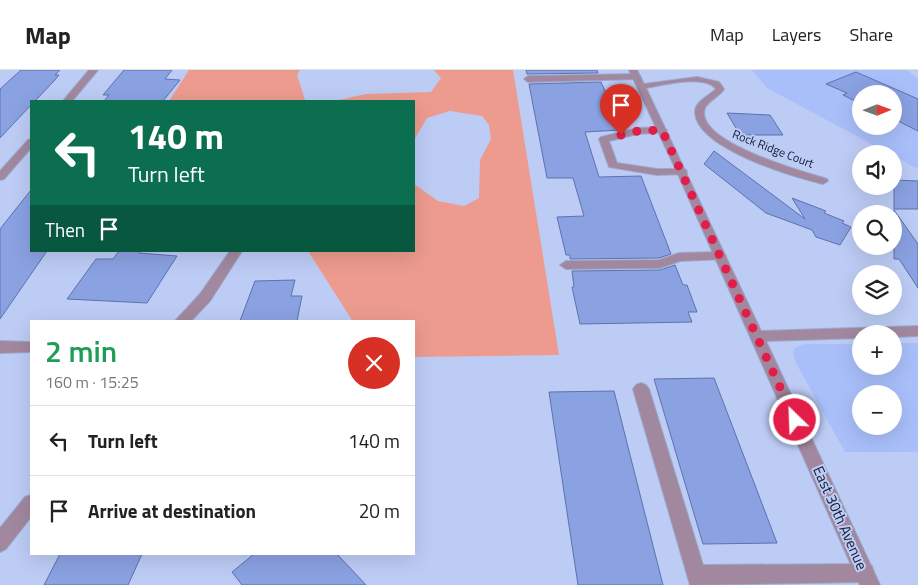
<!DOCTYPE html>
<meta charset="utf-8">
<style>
body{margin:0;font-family:"Titillium Web",sans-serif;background:#f2f2f2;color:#222;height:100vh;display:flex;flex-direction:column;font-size:19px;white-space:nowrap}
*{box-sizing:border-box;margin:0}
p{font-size:16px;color:#767676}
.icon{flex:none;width:28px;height:28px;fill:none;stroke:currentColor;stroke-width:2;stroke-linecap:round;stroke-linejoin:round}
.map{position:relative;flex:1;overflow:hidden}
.panel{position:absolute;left:30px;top:250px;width:385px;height:235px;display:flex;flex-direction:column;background:#fff;border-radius:0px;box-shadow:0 5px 20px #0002}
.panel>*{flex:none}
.banner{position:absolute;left:30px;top:30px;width:385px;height:152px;border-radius:0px;box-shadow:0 5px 20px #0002;background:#0b6e4f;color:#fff;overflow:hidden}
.needle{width:32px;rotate:89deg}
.controls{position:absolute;left:852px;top:15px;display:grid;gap:10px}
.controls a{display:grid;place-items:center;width:50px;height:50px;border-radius:50%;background:#fff;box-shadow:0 5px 20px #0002;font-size:25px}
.pin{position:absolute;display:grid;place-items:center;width:42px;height:42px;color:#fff;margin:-51px -21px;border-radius:50% 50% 50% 0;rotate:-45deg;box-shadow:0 0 5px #0007}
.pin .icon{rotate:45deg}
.me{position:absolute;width:55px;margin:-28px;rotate:336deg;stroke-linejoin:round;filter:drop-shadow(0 0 4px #0008)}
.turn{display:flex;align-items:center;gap:18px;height:105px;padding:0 15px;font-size:22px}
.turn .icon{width:65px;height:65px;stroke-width:2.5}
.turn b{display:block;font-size:35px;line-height:42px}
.then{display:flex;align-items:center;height:48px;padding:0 15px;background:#0003;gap:10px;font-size:19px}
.round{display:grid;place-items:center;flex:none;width:52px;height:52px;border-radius:26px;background:#f2f2f2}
.overview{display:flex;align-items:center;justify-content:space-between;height:85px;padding:0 15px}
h1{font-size:30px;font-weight:600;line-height:38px;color:#1e9e55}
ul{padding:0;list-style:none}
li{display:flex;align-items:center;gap:15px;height:70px;padding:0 15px;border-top:1px solid #e0e0e0}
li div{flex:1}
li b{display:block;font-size:19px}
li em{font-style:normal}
header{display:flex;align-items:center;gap:30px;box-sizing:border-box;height:70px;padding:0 25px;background:#fff;border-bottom:1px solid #e0e0e0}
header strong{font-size:24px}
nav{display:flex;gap:28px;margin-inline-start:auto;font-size:18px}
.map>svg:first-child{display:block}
.built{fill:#a9bffa;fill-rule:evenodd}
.green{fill:#ed9b8f}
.building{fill:#8aa1e2;stroke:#5d72af}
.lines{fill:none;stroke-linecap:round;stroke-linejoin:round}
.service-casing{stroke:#9ba9ce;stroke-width:2}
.minor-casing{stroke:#9ba9ce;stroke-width:2}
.service{fill:#a1889f;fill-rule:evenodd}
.minor{fill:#a1889f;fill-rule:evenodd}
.route{stroke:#e11d48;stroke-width:9;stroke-dasharray:0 16.2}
.labels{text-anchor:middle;stroke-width:4;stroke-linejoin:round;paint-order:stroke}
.far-street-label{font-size:12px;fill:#131b33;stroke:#bdccf5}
.street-label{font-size:15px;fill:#131b33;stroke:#bdccf5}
</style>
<header>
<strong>Map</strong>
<nav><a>Map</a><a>Layers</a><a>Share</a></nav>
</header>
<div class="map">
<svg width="918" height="515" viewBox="0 0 918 515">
<rect width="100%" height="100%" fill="#bdccf5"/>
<path class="built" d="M752,0H907L918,9V99L894,86V84H890L767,18ZM861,24H894V56H861Z
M894,273H918V382H845L796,293L793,284L794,279L799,276L806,274H861V296H894ZM861,324H894V356H861Z"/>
<path class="green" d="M189,0H300L297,5L305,30L313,31H169Z
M434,0H513L559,285L414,287V251H352L350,247L308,181H414V114L438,131L464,136L479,128L480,90L491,69L489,55L482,46L450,41L427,48L414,70V31H334L366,24L431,22L441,8Z"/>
<path class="building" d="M21,0H60L55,5H59L54,11L35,31H31V35L0,68V19Z
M124,0H172L165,9L180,10L163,31H104L109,25H103Z
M526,0H597L598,3L527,4Z
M856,2L918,29V61L894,49V24H861V34L843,25L847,23L826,14Z
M601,12L606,23H608L621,60L585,62L599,107L641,106L671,184L659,188L570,189V185H566L557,147L584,146L573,108H547L529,14Z
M727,43L770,45L783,65H740Z
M714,81L805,149L792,128L826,141L824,143L844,151L842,153L851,157L840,175L816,167L812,160L766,143L704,94Z
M894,110L918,111V139H894Z
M31,120V181H47L0,249V159Z
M894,140L918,174V218L899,189H894Z
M119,181H140L139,183L177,186L147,233L67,229L96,189H113Z
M675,195L683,215H687L697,242H688L692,252L580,254L572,217H574L572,201L660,200Z
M295,210L291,226H302L297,251H240L255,211Z
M714,308L777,473L703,474L654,309Z
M614,321L628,377L663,515H578L549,322Z
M60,484H142L128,515H44Z
M254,484H337L366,515H242L232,502Z"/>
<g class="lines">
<defs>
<path id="service" d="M637,4L641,7L640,9L528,12L524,9L528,6Z
M662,57L667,60L665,62L638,64L609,71L617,93L657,99H682L686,100L687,102L686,104L657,105L609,97L599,69L601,67L638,58Z
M230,181H242L210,231L191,251H175L200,224Z
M720,182L724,183L726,186L724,189L680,191L660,198L566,199L560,195L566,191L659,190L679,183Z
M641,313L646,315L649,319L703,495L865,494L872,496L874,503L872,510L865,512L690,515L633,319L636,315Z"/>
<path id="minor" d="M89,0H98L72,31H63Z
M629,0H637L644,14L697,7L719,12L724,19C720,26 708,31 705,38C693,72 805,102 827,109L828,111L823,114C794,107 694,78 695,41C696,31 710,25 716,19C705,4 662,15 646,18L761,261L918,256V266L894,267V264H861V268L766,271L880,515H860L677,102Z
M31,69V78L4,109L0,110V101L28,70Z
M0,271L31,272V282L0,283Z
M31,425V447L6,479L0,482V458L25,427Z"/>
</defs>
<use href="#service" class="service-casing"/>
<use href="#minor" class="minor-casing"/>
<use href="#service" class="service"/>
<use href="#minor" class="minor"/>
</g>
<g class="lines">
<path class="route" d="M621,65L638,61L662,60L795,350"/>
</g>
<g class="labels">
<g class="far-street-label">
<text transform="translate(773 79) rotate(21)" y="4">Rock Ridge Court</text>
</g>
<g class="street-label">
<text transform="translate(840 448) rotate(66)" y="5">East 30th Avenue</text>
</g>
</g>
</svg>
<div class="controls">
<a><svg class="needle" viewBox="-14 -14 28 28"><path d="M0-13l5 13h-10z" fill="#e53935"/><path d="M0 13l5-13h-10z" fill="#767676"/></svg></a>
<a><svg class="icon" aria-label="sound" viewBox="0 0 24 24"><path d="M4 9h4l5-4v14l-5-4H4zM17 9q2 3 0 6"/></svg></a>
<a><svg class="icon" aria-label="search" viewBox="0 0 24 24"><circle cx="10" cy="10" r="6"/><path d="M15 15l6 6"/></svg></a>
<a><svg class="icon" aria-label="layers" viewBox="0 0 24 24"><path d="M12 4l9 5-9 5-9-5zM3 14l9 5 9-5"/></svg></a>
<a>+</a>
<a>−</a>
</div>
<div class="pin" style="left:621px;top:65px;background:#d93025"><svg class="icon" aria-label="arrive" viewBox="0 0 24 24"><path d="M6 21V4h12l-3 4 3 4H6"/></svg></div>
<svg class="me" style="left:795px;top:350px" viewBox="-20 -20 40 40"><circle r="17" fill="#e11d48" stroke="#fff" stroke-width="3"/><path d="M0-11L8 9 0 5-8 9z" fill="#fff"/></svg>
<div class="banner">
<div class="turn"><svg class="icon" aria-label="left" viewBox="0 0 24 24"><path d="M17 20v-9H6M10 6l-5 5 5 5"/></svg><div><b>140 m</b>Turn left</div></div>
<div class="then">Then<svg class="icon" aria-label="arrive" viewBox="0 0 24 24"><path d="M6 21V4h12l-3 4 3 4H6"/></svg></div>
</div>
<section class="panel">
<div class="overview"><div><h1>2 min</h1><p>160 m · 15:25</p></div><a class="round" style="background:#d93025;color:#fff"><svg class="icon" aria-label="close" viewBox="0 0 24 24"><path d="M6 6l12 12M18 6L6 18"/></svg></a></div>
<ul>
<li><svg class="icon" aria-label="left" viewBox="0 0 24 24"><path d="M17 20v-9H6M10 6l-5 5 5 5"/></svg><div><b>Turn left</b></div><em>140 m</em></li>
<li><svg class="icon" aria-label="arrive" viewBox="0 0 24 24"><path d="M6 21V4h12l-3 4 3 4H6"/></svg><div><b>Arrive at destination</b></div><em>20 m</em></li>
</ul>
</section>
</div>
